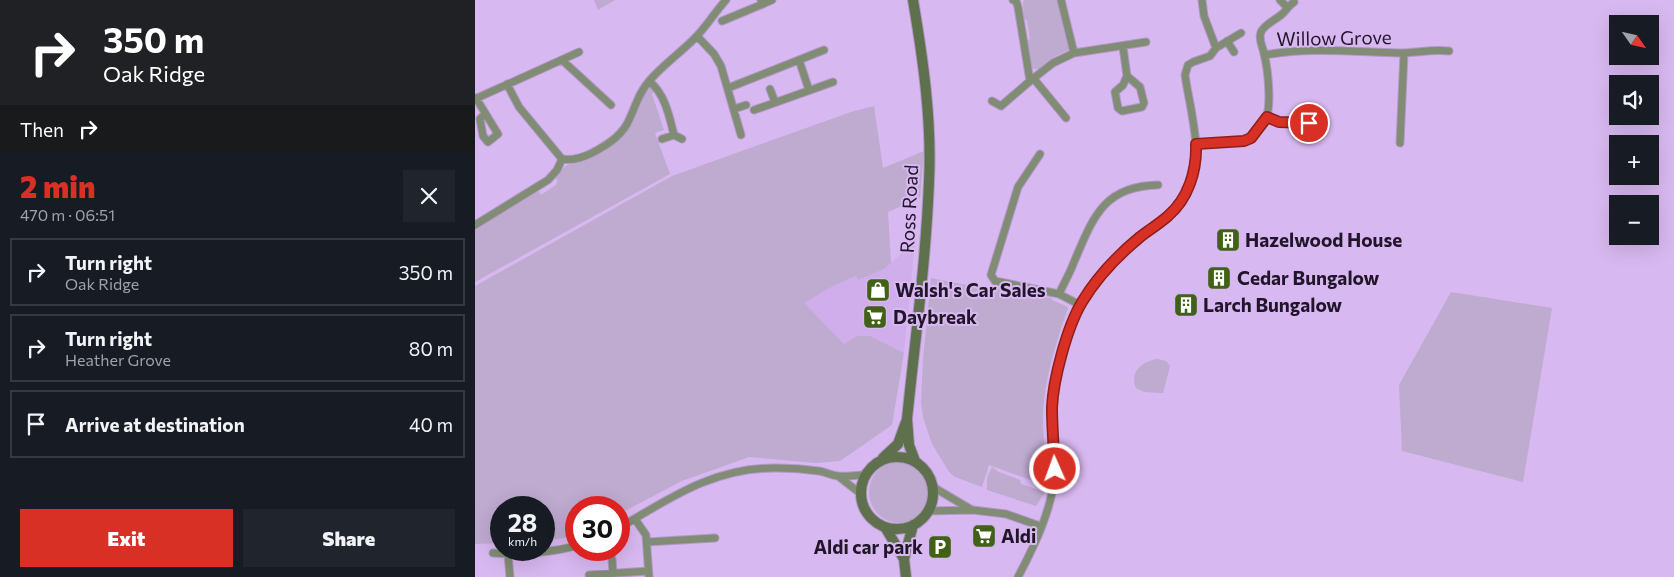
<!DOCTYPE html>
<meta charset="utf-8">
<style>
body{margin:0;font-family:Commissioner,sans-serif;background:#20242c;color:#f1f3f6;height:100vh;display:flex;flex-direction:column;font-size:19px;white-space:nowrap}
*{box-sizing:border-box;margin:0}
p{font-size:16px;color:#9ea1a6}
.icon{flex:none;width:28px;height:28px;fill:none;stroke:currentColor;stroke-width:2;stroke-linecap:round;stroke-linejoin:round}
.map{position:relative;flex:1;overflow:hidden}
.panel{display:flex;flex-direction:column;background:#171b24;width:475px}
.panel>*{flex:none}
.top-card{background:#202124;color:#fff;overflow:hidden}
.needle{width:32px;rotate:124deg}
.controls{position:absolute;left:1134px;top:15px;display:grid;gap:10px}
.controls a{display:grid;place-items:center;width:50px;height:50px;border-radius:0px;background:#171b24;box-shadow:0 5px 20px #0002;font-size:25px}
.speed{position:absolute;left:15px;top:496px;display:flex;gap:10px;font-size:25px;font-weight:700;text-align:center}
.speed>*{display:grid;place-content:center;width:65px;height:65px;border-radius:50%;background:#171b24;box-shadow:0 5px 20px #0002;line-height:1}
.speed small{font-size:12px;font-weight:400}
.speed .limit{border:8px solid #d22;background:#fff;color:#111}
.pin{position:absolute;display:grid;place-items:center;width:42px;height:42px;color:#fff;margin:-21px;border:2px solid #fff;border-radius:50%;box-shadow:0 1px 5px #0007}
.me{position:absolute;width:55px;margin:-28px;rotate:358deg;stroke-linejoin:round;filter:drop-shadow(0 0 4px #0008)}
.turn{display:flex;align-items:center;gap:18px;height:105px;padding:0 20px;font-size:22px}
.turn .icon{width:65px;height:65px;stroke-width:2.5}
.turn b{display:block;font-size:35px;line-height:42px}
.then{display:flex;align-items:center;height:48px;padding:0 20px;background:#0003;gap:10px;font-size:19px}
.round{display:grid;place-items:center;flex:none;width:52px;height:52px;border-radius:0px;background:#20242c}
.summary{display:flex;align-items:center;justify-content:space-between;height:85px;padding:0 20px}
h1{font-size:30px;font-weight:800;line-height:38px;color:#d93025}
.primary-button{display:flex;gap:10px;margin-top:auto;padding:10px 20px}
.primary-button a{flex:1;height:58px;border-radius:0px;background:#d93025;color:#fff;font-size:20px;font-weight:800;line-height:58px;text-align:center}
.primary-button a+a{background:#20242c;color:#f1f3f6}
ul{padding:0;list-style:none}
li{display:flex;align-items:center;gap:15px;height:68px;margin:0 10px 8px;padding:0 10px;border:2px solid #363941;border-radius:0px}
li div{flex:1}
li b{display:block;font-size:19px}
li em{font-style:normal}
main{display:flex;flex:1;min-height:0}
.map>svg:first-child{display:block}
.built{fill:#d0adeb}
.green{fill:#bfaad0}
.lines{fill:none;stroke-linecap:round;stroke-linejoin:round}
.street-casing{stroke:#b397c8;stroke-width:9}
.secondary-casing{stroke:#b397c8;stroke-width:12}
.street{stroke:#808d74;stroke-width:7}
.secondary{stroke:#5e714c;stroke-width:10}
.route-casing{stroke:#8d1f18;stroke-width:12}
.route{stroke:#d93025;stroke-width:9}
.labels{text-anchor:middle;stroke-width:4;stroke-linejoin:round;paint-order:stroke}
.street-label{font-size:19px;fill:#21152a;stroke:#d8b8f0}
.poi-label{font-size:19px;font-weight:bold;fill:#21152a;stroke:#d8b8f0;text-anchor:start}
</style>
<main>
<section class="panel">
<div class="top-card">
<div class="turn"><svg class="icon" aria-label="right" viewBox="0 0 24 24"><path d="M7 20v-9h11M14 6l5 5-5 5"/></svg><div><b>350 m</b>Oak Ridge</div></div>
<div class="then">Then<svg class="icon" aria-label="right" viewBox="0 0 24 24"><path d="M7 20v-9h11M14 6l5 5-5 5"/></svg></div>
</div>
<div class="summary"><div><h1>2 min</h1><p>470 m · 06:51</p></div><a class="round"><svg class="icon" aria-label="close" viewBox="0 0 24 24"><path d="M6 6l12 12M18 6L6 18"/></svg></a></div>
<ul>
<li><svg class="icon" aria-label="right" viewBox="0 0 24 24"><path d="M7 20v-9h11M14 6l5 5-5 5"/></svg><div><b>Turn right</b><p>Oak Ridge</p></div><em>350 m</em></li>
<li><svg class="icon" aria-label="right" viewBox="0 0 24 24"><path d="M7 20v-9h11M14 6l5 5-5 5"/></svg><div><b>Turn right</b><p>Heather Grove</p></div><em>80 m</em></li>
<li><svg class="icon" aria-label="arrive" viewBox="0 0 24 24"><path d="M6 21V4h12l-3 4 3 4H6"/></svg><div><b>Arrive at destination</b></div><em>40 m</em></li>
</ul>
<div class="primary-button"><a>Exit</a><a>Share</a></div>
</section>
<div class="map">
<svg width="1199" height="577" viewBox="0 0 1199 577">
<rect width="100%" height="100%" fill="#d8b8f0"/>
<path class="built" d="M440,242L429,353L395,336H382L369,344L328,303L358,286L382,276L383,279L409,269Z"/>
<path class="green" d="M119,0H140L123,10Z
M550,0H584L589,29H592L596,47L594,50L579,57L564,69H560L555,67L552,41L555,39L552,20L549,19L548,2Z
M175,87L179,89L177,94L189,130L180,133L195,174L0,282V229L64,191L66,195L81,185L83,180L80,178C83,174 87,168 91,166C96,162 104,163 110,161C151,143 155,127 172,89Z
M399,106L408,168L449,151L445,198L413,212L416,263L409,269L383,280L381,276L358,286L329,303L369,344L382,336H395L429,353L417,425L365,461L341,463L274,457L207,481L144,514V508H101V536L69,541V508H26V543L0,544V286L197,176L376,112Z
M456,278L506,288L508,286L577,298V300L591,306L593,308C581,343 570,376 568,412C567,437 573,461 569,485L514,465L507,487L480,477L474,472L457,444L448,417L446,403L448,359Z
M976,292L1077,308L1048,482L927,451L924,385Z
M683,359L691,361L695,366L688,393L669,392L661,388C654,371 668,361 683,359Z
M394 492a31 31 0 1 1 62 0a31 31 0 1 1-62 0Z
M517,467L524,472L545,480L546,484L570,492L561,506L512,490V478Z"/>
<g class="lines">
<defs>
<path id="street" d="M538,0L541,1L543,7L555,81L578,63L599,53L586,0
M727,0L729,16L741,48
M805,0L812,7
M288,4L297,0
M247,21L288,4L286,0
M222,36L239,54L246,66L266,135
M752,41L759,52
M648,47L652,76L665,87L669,103L667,107L647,111L643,108L640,92L648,85L652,76
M599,53L671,42
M790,55C834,47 880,52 924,53C941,53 957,49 974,51
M87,60L136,105
M324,60L334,90
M559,79L591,118
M174,81C190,94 194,115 199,135
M32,84L44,107L87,159
M253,88L349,50
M295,89L300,102
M1,98L23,134L13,142L8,136L5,119L10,114
M0,99L104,52
M517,101L526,106L555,81
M259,109L271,105
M279,110L358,82
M792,117L804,122L834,123
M199,135L207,139
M187,139L199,135
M925,143L929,53
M721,144C735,142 758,144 770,140C779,137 790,124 792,115C796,101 793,69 789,54C788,46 783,41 786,32C789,25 800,20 806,15C811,11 813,6 819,2
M565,154L543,187L516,275L520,281L584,294L605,305
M87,159C98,161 107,158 117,153C130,146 144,138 152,124C160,109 163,93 175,80C188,65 205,53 220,38C231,27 240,12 251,0
M0,225L73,180L82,170L87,159
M584,294C589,283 595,273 599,262C618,218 628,186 683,185
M363,476L386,494
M458,487L497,510
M453,511L498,510L531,514L565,526
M160,519L171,535L174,577
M144,528C195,498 239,467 302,468C316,468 330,469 344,471C350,472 356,475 362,476C371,477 380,475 389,475
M172,542L240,538
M18,553C47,555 73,553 101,546
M33,554L35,577
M137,559L138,573
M114,575L173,571
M543,577C560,545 578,507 580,471C581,449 576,428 577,406C579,380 586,350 596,326C607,299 624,275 645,255C679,223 716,210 721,157C723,136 713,97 710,75L713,65L718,62L735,56L741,48L766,33"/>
<path id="secondary" d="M438,0C448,59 457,121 454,181C451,261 440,340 432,419L434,445L440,461
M386 493a36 36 0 1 1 72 0a36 36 0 1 1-72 0Z
M408,458L423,444L431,422
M410,527L429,559
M431,577L429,559L438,525"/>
</defs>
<use href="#street" class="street-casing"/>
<use href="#secondary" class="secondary-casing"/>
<use href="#street" class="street"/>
<use href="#secondary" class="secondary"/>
</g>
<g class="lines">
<defs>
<path id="route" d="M580,469C579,449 577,429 577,408C578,380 592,327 607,302C622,277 642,256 665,237C674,230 684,224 693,216C713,199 722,171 721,144L769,141L776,138L792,117L804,122L834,123"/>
</defs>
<use href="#route" class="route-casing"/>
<use href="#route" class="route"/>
</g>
<defs>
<symbol id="building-square" viewBox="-11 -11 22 22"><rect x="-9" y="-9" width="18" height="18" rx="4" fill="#416116" stroke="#d8b8f0"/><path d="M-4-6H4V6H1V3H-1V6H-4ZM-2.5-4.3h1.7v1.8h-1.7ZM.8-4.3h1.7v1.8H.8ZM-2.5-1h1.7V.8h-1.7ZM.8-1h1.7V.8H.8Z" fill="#fff"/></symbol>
<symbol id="shop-square" viewBox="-11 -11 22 22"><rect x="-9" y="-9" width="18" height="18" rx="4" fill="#416116" stroke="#d8b8f0"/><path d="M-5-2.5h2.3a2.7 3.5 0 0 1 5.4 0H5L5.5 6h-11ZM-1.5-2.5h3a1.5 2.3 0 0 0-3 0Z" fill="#fff"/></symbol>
<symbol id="supermarket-square" viewBox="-11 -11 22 22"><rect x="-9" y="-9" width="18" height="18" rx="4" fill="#416116" stroke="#d8b8f0"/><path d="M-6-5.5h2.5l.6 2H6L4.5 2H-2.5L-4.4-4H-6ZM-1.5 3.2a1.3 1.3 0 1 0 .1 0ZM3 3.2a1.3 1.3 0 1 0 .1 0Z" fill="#fff"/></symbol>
<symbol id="parking-square" viewBox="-11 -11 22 22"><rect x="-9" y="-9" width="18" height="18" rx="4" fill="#416116" stroke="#d8b8f0"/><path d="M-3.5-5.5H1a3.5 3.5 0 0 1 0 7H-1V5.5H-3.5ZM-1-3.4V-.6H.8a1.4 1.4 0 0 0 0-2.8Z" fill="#fff"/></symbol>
</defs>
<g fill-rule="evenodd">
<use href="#building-square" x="739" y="226" width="28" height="28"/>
<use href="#building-square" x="730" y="264" width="28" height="28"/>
<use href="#shop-square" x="389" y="276" width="28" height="28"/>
<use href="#building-square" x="697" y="291" width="28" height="28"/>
<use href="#supermarket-square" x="386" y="303" width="28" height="28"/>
<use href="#supermarket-square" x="495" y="522" width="28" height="28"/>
<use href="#parking-square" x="451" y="533" width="28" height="28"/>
</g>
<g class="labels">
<g class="street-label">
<text transform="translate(859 38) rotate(-1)" y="7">Willow Grove</text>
<text transform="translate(434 209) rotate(-87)" y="7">Ross Road</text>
</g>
<g class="poi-label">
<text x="770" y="247">Hazelwood House</text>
<text x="762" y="285">Cedar Bungalow</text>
<text x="420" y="297">Walsh's Car Sales</text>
<text x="728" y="312">Larch Bungalow</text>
<text x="418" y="324">Daybreak</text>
<text x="526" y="543">Aldi</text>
<text x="448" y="554" text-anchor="end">Aldi car park</text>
</g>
</g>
</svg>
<div class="controls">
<a><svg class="needle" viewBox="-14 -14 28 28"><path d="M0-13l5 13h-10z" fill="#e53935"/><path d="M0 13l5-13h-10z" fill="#9ea1a6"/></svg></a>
<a><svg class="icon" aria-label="sound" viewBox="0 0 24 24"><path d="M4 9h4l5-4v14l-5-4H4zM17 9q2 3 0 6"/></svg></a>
<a>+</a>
<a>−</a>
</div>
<div class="speed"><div>28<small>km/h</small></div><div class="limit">30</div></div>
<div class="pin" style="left:834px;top:123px;background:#d93025"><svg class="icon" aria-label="arrive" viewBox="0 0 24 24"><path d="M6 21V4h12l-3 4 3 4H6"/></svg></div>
<svg class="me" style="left:580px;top:469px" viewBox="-20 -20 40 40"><circle r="17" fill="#d93025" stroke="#fff" stroke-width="3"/><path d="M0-11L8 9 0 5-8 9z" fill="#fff"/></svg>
</div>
</main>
